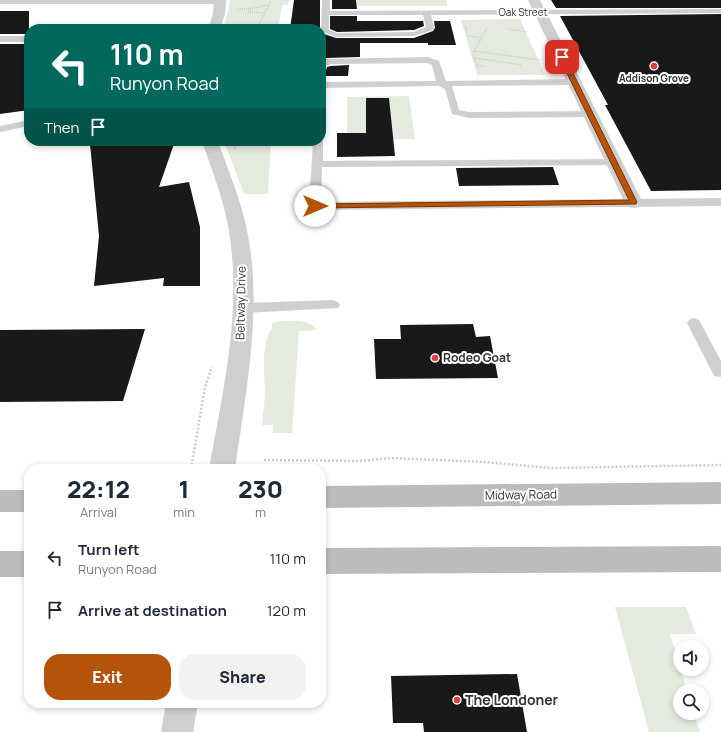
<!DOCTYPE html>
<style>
body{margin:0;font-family:Manrope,sans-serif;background:#f2f2f3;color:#1f2937;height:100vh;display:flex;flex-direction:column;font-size:15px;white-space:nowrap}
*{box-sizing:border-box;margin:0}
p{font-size:13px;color:#747a83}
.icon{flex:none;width:22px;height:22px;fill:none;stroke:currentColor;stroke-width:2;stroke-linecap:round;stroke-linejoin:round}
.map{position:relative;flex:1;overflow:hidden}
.panel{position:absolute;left:24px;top:464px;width:302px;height:244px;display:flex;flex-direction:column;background:#fff;border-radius:16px;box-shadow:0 2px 6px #0003}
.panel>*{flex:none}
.top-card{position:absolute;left:24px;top:24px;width:302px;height:122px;border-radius:16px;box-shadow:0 2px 6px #0003;background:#00695c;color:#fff;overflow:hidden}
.tools{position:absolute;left:673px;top:640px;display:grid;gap:8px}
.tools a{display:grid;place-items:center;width:36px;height:36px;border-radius:50%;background:#fff;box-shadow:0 2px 6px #0003;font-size:20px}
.pin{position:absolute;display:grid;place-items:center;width:34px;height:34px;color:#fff;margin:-17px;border-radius:8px;box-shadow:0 2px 6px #0006}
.me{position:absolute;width:44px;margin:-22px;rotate:90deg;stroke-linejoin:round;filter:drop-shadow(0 0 3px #0008)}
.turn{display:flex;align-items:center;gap:14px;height:84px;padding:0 20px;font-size:18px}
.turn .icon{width:52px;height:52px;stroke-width:2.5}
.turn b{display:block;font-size:28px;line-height:34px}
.then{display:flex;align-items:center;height:38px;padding:0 20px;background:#0003;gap:8px;font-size:15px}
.eta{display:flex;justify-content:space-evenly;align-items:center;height:68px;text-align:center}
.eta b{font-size:24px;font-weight:800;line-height:28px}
.button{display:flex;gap:8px;margin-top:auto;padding:8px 20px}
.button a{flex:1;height:46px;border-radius:16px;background:#b45309;color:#fff;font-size:16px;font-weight:800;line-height:46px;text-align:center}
.button a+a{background:#f2f2f3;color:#1f2937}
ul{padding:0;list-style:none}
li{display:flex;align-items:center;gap:12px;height:52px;padding:0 20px}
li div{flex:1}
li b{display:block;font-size:15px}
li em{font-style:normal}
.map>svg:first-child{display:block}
.green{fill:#e4ebde}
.building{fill:#191919}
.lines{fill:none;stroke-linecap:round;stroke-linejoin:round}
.path-far2{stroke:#ccc;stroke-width:1.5;stroke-dasharray:1 1;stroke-linecap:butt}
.path-far1{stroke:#ccc;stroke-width:2;stroke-dasharray:1.5 1.5;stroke-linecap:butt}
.path{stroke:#ccc;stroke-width:2.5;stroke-dasharray:2 2;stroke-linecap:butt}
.service{fill:#cfcfcf;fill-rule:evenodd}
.minor{fill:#cfcfcf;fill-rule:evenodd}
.tertiary{fill:#cfcfcf;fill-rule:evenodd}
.secondary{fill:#bcbcbc;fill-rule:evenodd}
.route{fill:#b45309;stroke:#753606}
.poi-dot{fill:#e03f3d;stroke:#fff;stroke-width:1.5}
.labels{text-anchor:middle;stroke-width:4;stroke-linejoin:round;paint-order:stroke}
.far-street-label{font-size:10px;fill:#323232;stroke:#fff}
.far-poi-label{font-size:10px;font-weight:bold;fill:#323232;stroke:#fff}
.street-label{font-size:12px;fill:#323232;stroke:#fff}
.poi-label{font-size:12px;font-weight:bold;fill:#323232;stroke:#fff;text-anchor:start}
.near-poi-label{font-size:14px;font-weight:bold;fill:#323232;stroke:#fff;text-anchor:start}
</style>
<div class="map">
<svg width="721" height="732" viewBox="0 0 721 732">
<rect width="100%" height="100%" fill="#fff"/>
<path class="green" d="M230,0H287L286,4L282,6L278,29H223L229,8Z
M357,0H446L448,6H357Z
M520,19L545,75H477L461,20Z
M409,96L415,139L347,140V97Z
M224,141H271L268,194H244Z
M280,321C293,321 309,319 317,330L299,331L292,433H273V425H262C263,413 265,401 265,390C264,374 261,341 272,329V323Z
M615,607H686L696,634H670L687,691H680V713H694L700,732H649Z"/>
<path class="building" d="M294,0H320V29H290Z
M332,0H356L357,9H332Z
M551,0H721V8H556Z
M0,11H29V34H0Z
M721,14V190L651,191L605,105H608L560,16Z
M330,16H357V21H423L424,26L414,30L337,32L330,29Z
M434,21H450L456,45H428V43H360V57L326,58L321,60V33L336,38H414L433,31L435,28Z
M0,44H29V110L0,114Z
M349,65L348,76H323L325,74L327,67L331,66Z
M366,98H389L395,156L337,157V133H366Z
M90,144H174L159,187L189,182L200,227V286H163L164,278L94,286L99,236Z
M553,167L559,185L459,186L456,168Z
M473,324L476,337L490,336L498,378L376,379L374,339H401L400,325Z
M145,329L123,401L0,402V330Z
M517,674L527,732H424L423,723H393L391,676Z"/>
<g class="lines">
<path class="path-far2" d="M287,5L288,0
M238,9H249
M263,13L249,12V9L268,5
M465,26L468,36L482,38
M257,29L271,0
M508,29L528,32
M474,51L540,60
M475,58L522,65
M476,65L486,66
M478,68L473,53L487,28"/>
<path class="path-far1" d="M62,142L66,141
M113,144L114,141
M147,144L148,141
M167,144L168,141
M234,149L241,141"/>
<path class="path" d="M264,460L359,461L390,458L484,462L552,468L721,465
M191,469L205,387L212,367"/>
<path class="service" d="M322,0H330V11L721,9V13L431,15L434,28L433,30L414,36L336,37L321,31ZM329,15H423L426,27L414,32L337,33L329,30Z
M0,36H29V42H0Z
M428,57L439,61L446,81L574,79L579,82L574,85L452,86L459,110L469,112L590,111L595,114L590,117L469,118L452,114L445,89L439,86L321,88V82L436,81L432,65L427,63L331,64L326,66L324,74L321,75V62L326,59Z
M29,120V126L0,132V126Z
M321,139L323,141V161L614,159L619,162L614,165L322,167L321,202L721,198V206L315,210L311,208L309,206L313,141H321Z
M333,300L338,302L340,305L338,308L243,313L238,311L236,308L238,305L243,303Z
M694,318L699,320L721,361V377L714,376L687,323L689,320Z"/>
<path class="minor" d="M0,0H225L226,1L220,4H0Z
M528,0H540L643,203L640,207L634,208L628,207L625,203Z
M166,703H198L193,732H161Z"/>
<path class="tertiary" d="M214,0H226L225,14L220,29H208L213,14Z
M202,141H218C228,170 241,200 247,230C263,309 246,391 235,469H209C223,391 242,311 229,231C224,200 212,171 202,141Z"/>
<path class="secondary" d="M721,482V504L321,508V486Z
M0,490H29V512H0Z
M721,546V572L321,574V548Z
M0,551H29V577H0Z"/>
</g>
<path class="route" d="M562,55L565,57L637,202L636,204L315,208L311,206L315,204L629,200L559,57Z"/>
<g class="poi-dot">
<circle cx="654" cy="66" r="4"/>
<circle cx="435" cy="358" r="4"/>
<circle cx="457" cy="700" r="4"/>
</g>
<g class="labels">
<g class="far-street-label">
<text x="523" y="16">Oak Street</text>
</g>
<g class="far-poi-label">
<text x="654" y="82">Addison Grove</text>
</g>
<g class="street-label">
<text transform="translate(241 303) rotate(-89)" y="4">Beltway Drive</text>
<text transform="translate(521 495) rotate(-1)" y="4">Midway Road</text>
</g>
<g class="poi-label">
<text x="443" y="362">Rodeo Goat</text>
</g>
<g class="near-poi-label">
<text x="465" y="705">The Londoner</text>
</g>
</g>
</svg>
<div class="tools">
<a><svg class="icon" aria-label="sound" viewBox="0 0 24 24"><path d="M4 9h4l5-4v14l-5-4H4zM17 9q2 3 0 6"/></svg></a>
<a><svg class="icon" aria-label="search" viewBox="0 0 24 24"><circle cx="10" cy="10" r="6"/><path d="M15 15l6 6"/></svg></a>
</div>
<div class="pin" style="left:562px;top:57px;background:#d93025"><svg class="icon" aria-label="arrive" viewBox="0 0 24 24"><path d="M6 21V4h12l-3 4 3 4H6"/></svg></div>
<svg class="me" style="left:315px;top:206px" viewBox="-20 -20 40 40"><circle r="19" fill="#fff"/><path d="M0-13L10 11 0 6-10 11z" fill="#b45309"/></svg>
<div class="top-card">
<div class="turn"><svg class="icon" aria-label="left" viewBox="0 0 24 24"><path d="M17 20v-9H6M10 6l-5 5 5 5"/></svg><div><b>110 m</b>Runyon Road</div></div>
<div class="then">Then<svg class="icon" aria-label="arrive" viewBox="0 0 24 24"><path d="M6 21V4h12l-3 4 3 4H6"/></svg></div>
</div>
<section class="panel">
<div class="eta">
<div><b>22:12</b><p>Arrival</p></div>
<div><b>1</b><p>min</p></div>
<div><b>230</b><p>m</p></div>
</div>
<ul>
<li><svg class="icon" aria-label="left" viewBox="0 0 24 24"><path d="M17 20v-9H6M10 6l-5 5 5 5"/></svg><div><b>Turn left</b><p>Runyon Road</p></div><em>110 m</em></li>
<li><svg class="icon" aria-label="arrive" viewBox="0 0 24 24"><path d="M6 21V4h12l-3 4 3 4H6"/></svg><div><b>Arrive at destination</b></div><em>120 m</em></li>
</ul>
<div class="button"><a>Exit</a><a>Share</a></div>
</section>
</div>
